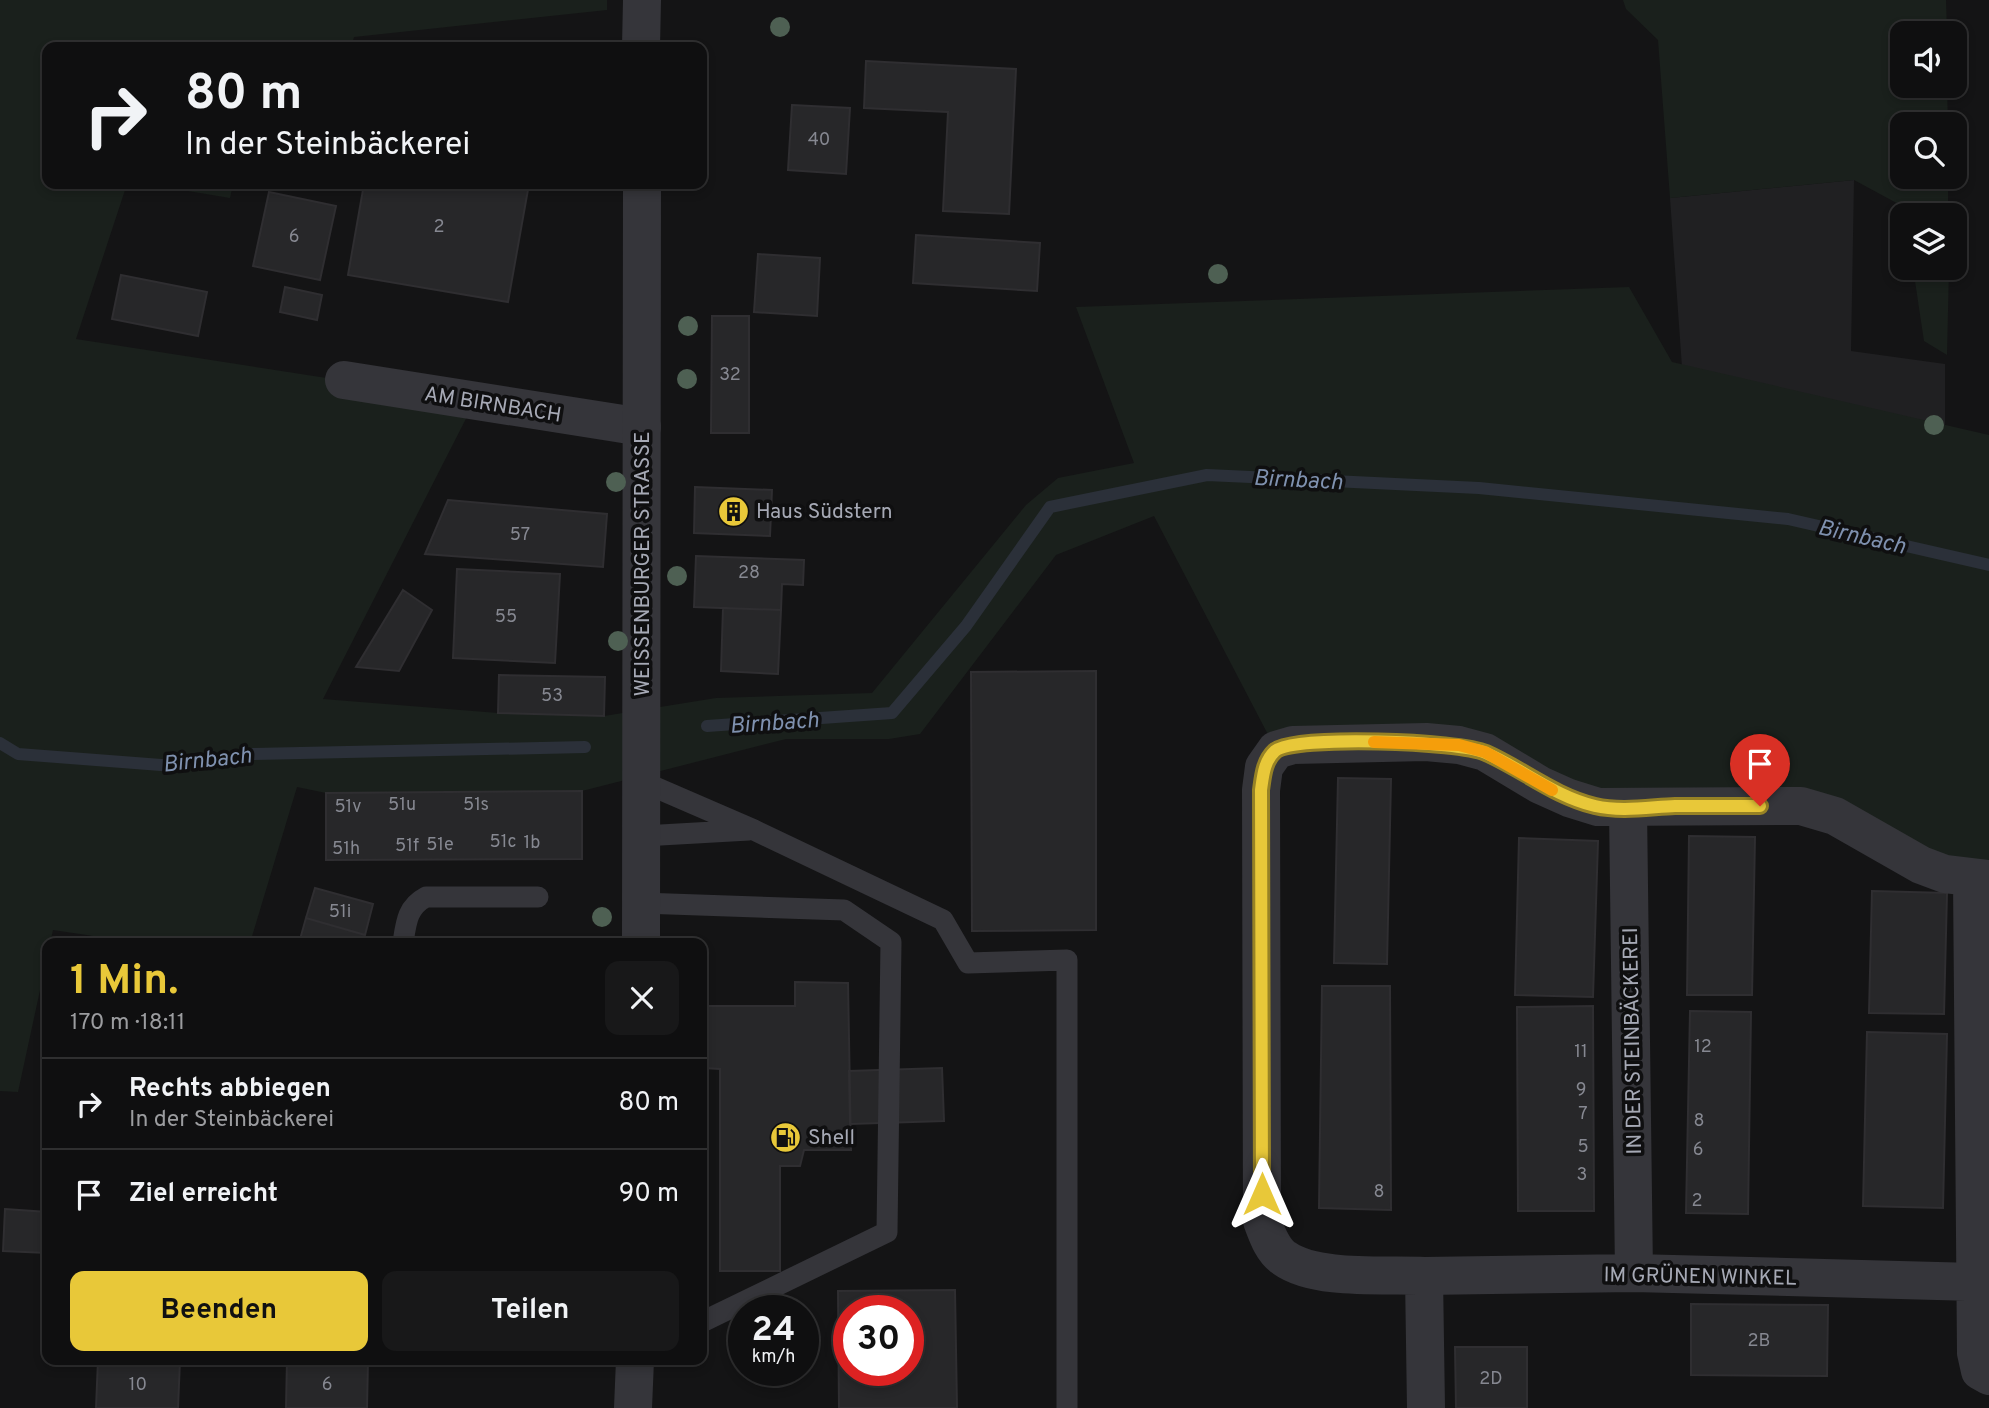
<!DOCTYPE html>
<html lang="de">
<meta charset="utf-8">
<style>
body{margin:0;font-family:Overpass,sans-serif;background:#181819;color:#f1f3f6;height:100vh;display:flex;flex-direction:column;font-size:26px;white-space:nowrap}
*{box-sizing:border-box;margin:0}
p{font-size:23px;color:#9b9c9f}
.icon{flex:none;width:38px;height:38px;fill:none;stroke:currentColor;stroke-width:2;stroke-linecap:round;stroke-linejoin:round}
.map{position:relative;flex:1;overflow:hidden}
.drawer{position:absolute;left:42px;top:938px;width:665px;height:427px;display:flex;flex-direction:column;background:#0f0f10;border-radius:14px;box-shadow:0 4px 10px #0003,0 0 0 2px #2f2f30}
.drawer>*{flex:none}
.banner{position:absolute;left:42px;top:42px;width:665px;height:147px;border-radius:14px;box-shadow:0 4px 10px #0003,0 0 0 2px #2f2f30;background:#0f0f10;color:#f1f3f6;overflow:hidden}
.fabs{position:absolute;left:1890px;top:21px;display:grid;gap:14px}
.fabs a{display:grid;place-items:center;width:77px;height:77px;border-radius:14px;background:#0f0f10;box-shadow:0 4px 10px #0003,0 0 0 2px #2f2f30;font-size:35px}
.speed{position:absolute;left:728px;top:1295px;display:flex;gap:14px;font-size:35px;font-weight:700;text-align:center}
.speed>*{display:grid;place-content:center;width:91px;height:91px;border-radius:50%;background:#0f0f10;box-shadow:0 4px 10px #0003,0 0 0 2px #2f2f30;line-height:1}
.speed small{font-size:18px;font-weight:400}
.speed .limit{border:10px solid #d22;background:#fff;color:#111}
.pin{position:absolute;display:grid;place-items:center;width:60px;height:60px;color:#fff;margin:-72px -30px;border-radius:50% 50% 50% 0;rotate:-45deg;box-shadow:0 0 7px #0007}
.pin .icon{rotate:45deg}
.me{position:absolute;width:77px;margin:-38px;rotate:0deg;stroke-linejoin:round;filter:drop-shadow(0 0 5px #0008)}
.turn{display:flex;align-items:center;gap:24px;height:147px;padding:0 28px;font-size:32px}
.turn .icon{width:91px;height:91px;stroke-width:2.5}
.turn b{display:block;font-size:49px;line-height:60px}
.round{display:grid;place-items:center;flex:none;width:74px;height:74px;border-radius:14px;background:#181819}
.overview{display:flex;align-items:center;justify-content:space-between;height:119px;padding:0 28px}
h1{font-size:42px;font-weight:700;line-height:52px;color:#e8c839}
.action{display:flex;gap:14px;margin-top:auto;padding:14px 28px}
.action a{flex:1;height:80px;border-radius:14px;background:#e8c839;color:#111;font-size:28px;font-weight:700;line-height:80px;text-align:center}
.action a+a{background:#181819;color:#f1f3f6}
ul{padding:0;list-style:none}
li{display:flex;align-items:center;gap:21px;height:91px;padding:0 28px;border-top:2px solid #2f2f30}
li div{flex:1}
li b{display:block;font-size:26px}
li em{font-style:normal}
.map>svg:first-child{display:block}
.built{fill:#202022}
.green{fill:#1a201c}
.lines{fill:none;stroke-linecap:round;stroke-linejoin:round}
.stream{stroke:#2b3039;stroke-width:12}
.building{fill:#272729;stroke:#2f2e31;stroke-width:2;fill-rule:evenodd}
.service{stroke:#35353a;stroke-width:21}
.minor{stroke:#35353a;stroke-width:38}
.tertiary{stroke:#35353a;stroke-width:38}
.tree{fill:#4e6053}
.route-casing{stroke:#978225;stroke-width:18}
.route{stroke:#e8c839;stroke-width:12}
.slow{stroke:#f59e0b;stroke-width:12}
.labels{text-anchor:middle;stroke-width:7;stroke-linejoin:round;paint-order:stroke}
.number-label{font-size:18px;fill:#868891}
.street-label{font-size:21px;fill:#a6a9b5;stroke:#0f0f10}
.poi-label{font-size:21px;fill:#a6a9b5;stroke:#0f0f10;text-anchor:start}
.water-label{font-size:23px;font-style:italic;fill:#7f91af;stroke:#0f0f10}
</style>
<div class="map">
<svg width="1989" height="1408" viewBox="0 0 1989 1408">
<rect width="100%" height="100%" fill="#141415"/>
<path class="built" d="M1854,180L1851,351L1945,364V447L1682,367L1670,198Z"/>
<path class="green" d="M0,0H607V10L354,37L351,47H47V184H127L76,339L475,401L323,699L498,713L604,716L716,698L872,693L1026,505L1058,478L1134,463L1076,307L1629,287L1672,362L1989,435V879L1863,830L1628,808L1485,752L1276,750L1154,516L1056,555L920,734L889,739H786L582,791L326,793L297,787L250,943H140L53,930L50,943H47V958L18,1092L0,1091Z
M1623,0H1946L1947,33H1902V86H1947L1948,124H1902V177H1948V215H1906L1904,207L1854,180L1670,198L1658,40L1626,9Z
M146,184H233L230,198Z
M1913,268H1949L1947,355L1924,341Z"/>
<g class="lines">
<path class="stream" d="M707,726L892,713L966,626L1050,507L1207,475L1479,488L1788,519L1989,565
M0,743L18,754L174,766L254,754L585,747"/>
</g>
<path class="building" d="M866,61L1016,69L1009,214L943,211L948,112L864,108Z
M792,105L850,108L846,174L788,170Z
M364,184H529L508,302L348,275Z
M269,192L336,206L320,280L253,266Z
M916,235L1040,243L1037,291L913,283Z
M758,254L820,258L817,316L754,312Z
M121,275L207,292L198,336L112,319Z
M285,287L322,295L317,320L280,312Z
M712,316H749V433H711Z
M695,487L772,490L770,536L694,533Z
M448,500L607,514L603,567L425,554Z
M696,556L804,560L803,585L782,584L781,610L694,607Z
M457,569L560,574L555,663L453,658Z
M403,590L432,610L399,671L356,667Z
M723,608L781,610L778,674L721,671Z
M1096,671V930L972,931L971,672Z
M499,675L605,677L604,716L498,713Z
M1338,778L1391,779L1387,964L1334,963Z
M582,791V859L326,860V793Z
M1689,836L1755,837L1752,995H1687Z
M1519,838L1598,841L1593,997L1515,995Z
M315,888L373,904L365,935L306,918Z
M1872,891L1947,893L1944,1014L1869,1013Z
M306,918L365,935L362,943H299Z
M795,982L848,983L851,1150H804L800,1166H780V1271H720V1069L704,1068V1006H795Z
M1322,986H1390L1391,1210L1319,1208Z
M1593,1006L1594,1211H1518L1517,1007Z
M1690,1011L1751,1012L1748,1214L1686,1213Z
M1867,1032L1947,1034L1943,1208L1863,1206Z
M942,1068L944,1121L850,1124L849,1071Z
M5,1209L47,1212V1253L3,1251Z
M955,1290L957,1408H839L838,1291ZM849,1311H908V1370H849Z
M1691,1304L1828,1305L1827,1376L1691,1375Z
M1455,1347H1527V1408H1456Z
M98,1360H180L178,1408H96Z
M287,1360H368L367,1408H286Z"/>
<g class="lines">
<path class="service" d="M643,782L754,830L943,920L968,963L1067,960V1408
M643,836L749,830
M641,903L844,910L891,942L887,1232L702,1322
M403,943C406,923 407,907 426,897H538"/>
<path class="minor" d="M344,380L642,427
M1628,808L1634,1273
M1972,879L1976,1353L1980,1371L1989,1376
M1424,1276L1634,1273L1975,1282
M1426,1408L1424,1276C1386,1274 1316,1281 1284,1258C1272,1250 1267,1234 1262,1221L1261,790L1264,767L1276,750L1293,745L1426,742L1459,745L1485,752L1540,785L1569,798L1598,807L1801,806L1835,816L1921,865L1945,874L1989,879"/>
<path class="tertiary" d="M641,47L642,0
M641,943L642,184
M633,1408L635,1360"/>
</g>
<g class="tree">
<circle cx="780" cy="27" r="10"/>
<circle cx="1218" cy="274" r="10"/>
<circle cx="688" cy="326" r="10"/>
<circle cx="687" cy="379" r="10"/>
<circle cx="1934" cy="425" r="10"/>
<circle cx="616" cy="482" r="10"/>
<circle cx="677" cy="576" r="10"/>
<circle cx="618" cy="641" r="10"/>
<circle cx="602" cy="917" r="10"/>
</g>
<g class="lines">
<defs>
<path id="route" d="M1262,1194L1261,790C1263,776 1264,761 1275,751C1295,735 1460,741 1486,753C1524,770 1554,796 1595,806C1621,812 1650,807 1675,806C1704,806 1732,806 1760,806"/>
</defs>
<use href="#route" class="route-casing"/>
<use href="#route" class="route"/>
<path class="slow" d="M1374,742L1459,745L1485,752L1552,790"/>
</g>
<defs>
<symbol id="building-disc" viewBox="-11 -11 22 22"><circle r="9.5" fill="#e8c839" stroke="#0f0f10"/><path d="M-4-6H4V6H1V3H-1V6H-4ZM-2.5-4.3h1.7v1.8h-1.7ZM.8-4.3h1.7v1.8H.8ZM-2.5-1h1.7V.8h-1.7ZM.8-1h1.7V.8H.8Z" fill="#111"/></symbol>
<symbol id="fuel-disc" viewBox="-11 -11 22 22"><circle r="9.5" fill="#e8c839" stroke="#0f0f10"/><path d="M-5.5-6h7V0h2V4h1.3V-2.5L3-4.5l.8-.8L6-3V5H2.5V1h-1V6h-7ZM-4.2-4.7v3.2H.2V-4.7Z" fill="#111"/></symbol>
</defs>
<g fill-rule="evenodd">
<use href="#building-disc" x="716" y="494" width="35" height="35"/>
<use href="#fuel-disc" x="768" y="1120" width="35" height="35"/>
</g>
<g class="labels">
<g class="number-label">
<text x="819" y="145">40</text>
<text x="439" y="232">2</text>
<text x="294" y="242">6</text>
<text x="730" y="380">32</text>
<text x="520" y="540">57</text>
<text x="749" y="578">28</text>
<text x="506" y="622">55</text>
<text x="552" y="701">53</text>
<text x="402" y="810">51u</text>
<text x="476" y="810">51s</text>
<text x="348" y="812">51v</text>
<text x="503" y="847">51c</text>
<text x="532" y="848">1b</text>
<text x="440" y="850">51e</text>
<text x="407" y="851">51f</text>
<text x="346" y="854">51h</text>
<text x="340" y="917">51i</text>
<text x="1703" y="1052">12</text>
<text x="1581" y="1057">11</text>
<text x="1581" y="1095">9</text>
<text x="1583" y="1119">7</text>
<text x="1699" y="1126">8</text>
<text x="1583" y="1152">5</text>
<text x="1698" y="1155">6</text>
<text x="1582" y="1180">3</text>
<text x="1379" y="1197">8</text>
<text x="1697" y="1206">2</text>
<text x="1759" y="1346">2B</text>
<text x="1491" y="1384">2D</text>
<text x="138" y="1390">10</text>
<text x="327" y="1390">6</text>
</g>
<g class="street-label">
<text transform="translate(493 404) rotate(9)" y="7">AM BIRNBACH</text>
<text transform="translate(642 564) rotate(-90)" y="7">WEISSENBURGER STRASSE</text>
<text transform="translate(1632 1041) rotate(-91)" y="7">IN DER STEINBÄCKEREI</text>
<text transform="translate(1700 1276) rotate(1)" y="7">IM GRÜNEN WINKEL</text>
</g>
<g class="poi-label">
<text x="756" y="518">Haus Südstern</text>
<text x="808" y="1144">Shell</text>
</g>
<g class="water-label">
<text transform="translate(1298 479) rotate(3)" y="8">Birnbach</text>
<text transform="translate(1862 536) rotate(13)" y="8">Birnbach</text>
<text transform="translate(774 722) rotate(-4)" y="8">Birnbach</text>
<text transform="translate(207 759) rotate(-6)" y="8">Birnbach</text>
</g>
</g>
</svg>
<div class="fabs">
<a><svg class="icon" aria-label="sound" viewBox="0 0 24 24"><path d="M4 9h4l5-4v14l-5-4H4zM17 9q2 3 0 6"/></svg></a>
<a><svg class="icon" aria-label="search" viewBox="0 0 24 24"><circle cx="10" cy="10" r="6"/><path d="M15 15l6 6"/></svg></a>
<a><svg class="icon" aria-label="layers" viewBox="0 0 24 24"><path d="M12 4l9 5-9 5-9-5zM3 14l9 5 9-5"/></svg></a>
</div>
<div class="speed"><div>24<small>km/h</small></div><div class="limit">30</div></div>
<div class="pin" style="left:1760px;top:806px;background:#d93025"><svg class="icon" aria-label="arrive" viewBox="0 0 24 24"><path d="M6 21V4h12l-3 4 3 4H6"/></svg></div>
<svg class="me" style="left:1262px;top:1194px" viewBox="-20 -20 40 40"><path d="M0-17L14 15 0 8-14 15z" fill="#e8c839" stroke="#fff" stroke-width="4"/></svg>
<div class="banner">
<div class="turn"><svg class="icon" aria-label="right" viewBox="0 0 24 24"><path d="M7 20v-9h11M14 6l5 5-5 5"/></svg><div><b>80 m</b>In der Steinbäckerei</div></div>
</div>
<section class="drawer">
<div class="overview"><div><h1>1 Min.</h1><p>170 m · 18:11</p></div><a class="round"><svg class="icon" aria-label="close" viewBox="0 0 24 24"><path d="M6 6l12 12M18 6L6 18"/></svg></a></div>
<ul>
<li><svg class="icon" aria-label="right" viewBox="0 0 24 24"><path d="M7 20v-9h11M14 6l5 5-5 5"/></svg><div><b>Rechts abbiegen</b><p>In der Steinbäckerei</p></div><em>80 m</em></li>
<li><svg class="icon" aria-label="arrive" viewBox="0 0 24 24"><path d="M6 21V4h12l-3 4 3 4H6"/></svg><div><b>Ziel erreicht</b></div><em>90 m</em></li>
</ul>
<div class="action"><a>Beenden</a><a>Teilen</a></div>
</section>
</div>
